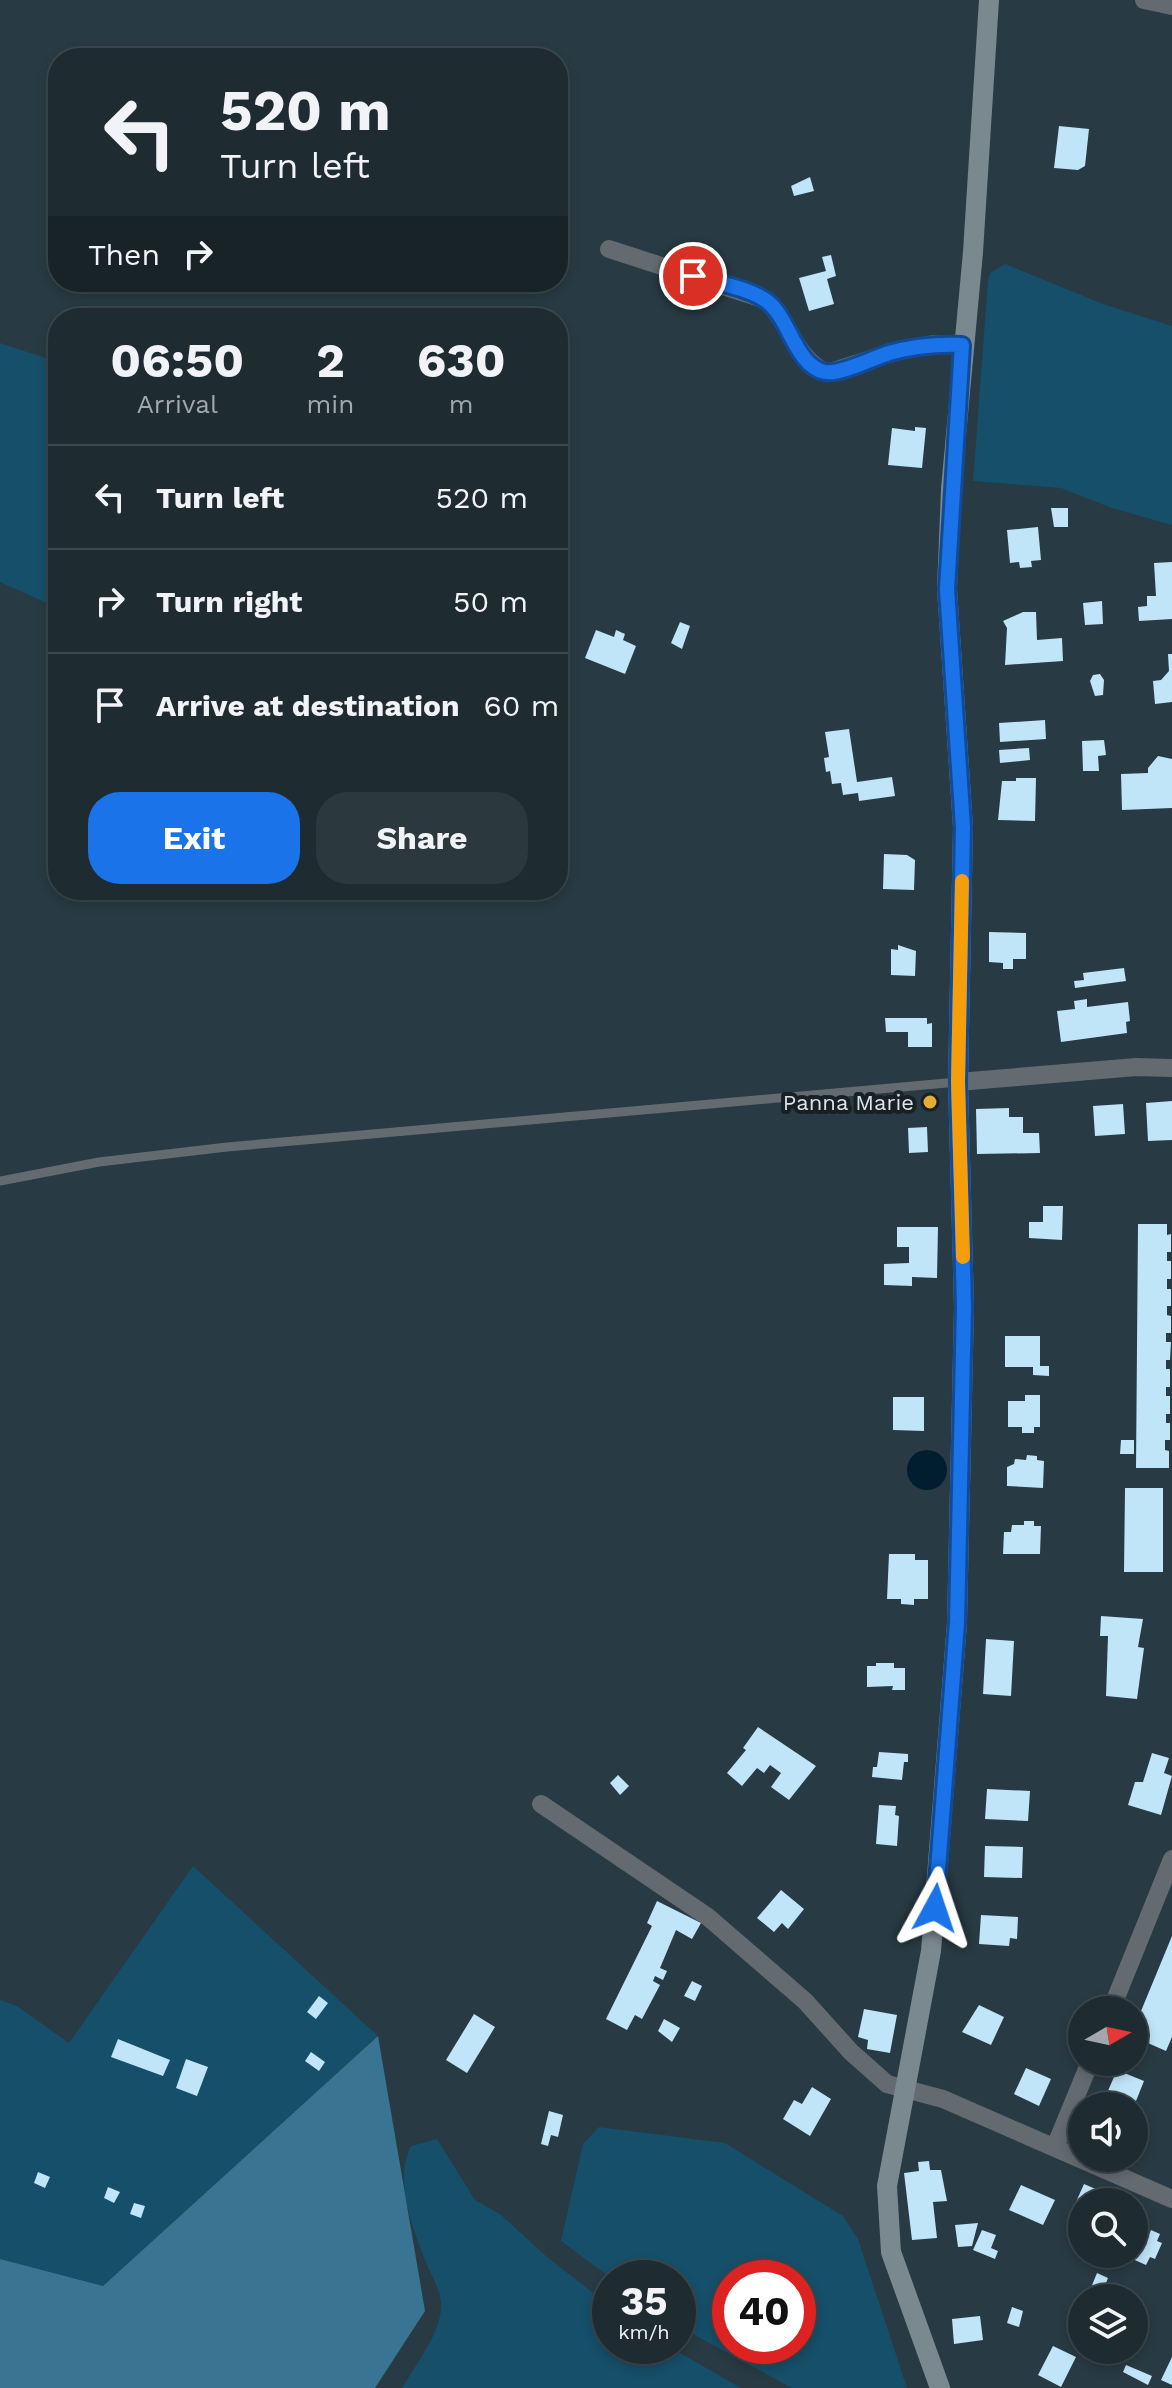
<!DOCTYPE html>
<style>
body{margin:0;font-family:"Work Sans",sans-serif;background:#2b383e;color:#f1f3f6;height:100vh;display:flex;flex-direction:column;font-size:30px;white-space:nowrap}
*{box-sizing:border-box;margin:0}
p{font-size:26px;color:#a1a7ac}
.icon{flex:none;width:44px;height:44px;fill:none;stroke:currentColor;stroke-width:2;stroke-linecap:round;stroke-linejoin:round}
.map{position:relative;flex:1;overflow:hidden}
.sheet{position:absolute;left:48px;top:308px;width:520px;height:592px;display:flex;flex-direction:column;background:#1e2c32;border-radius:32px;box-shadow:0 4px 12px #0003,0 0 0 2px #3c484d}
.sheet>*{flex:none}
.hud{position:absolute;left:48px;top:48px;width:520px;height:244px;border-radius:32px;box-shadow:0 4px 12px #0003,0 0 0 2px #3c484d;background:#1e2c32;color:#f1f3f6;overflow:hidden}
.needle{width:52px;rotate:81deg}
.controls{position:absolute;left:1068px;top:1996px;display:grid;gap:16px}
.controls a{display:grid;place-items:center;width:80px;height:80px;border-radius:50%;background:#1e2c32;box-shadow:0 4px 12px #0003,0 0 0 2px #3c484d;font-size:40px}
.speed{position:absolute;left:592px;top:2260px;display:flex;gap:16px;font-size:40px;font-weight:700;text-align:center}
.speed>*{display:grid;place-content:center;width:104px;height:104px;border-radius:50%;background:#1e2c32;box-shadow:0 4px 12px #0003,0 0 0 2px #3c484d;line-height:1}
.speed small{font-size:20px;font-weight:400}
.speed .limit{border:12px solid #d22;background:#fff;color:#111}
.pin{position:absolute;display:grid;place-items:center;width:68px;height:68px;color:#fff;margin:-34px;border:4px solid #fff;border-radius:50%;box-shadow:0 2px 8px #0007}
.me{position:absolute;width:88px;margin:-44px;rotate:5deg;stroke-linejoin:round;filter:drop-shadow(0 0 6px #0008)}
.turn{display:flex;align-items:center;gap:28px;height:168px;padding:0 40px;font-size:36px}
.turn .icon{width:104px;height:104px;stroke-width:2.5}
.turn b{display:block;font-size:56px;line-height:68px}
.then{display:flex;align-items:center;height:76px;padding:0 40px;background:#0003;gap:16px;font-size:30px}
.eta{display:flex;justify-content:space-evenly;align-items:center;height:136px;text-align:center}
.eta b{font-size:48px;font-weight:700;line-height:56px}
.button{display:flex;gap:16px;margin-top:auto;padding:16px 40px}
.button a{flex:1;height:92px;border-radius:32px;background:#1a73e8;color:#fff;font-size:32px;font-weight:700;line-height:92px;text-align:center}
.button a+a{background:#2b383e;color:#f1f3f6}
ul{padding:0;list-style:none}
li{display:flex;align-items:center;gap:24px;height:104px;padding:0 40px;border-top:2px solid #3c484d}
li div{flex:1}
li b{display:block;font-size:30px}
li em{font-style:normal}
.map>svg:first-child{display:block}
.green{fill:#164f69;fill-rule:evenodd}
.forest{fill:#397593}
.water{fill:#001e2d}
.building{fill:#c0e4f8}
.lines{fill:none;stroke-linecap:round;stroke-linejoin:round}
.lane{stroke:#636b70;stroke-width:9}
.street{stroke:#636b70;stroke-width:18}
.secondary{stroke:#7a888f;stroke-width:20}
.route-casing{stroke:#114b97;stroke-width:20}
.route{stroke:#1a73e8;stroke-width:14}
.slow{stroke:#f59e0b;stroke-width:14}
.poi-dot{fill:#e4ad35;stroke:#182024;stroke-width:3}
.labels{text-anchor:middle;stroke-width:8;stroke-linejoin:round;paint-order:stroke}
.poi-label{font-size:22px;fill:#d9e3e9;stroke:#182024;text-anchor:end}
</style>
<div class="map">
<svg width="1172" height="2388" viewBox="0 0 1172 2388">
<rect width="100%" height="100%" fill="#283a43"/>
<path class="green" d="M1005,264L1103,304L1172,326V525L1112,508L1061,488L973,481L988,281L990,273Z
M0,343L58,362V608L0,582Z
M193,1866L378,2036L103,2286L0,2259V2000L17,2006L69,2043Z
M599,2127L725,2143L843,2216L858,2239L907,2388H792L678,2326V2278H611L561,2241L583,2144ZM730,2278H798V2346H730Z
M437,2139L475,2200L500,2214L547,2257L610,2306V2346H668L741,2388H402C416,2364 436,2340 441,2311C443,2295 433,2279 427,2265C414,2232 393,2180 411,2146Z"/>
<path class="forest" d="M378,2036L425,2311L375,2388H0V2259L103,2286Z"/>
<path class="water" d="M907 1470a20 20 0 1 1 40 0a20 20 0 1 1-40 0Z"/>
<path class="building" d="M1059,126L1089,129L1085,166L1078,170L1054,168Z
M810,177L814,191L794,196L791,186Z
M831,255L836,276L827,279L834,304L809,311L799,278L826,271L822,257Z
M915,427L926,428L922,468L888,465L892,428L915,431Z
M1051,508H1068V527H1054Z
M1038,527L1041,560L1031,561L1032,567L1020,568L1019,562L1010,563L1007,530Z
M1172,562V619L1139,621L1138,607L1147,606V596H1156L1154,563Z
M1102,601L1103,624L1085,625L1083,603Z
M1023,612H1036L1037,640L1062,638L1063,661L1005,665L1007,628L1003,621Z
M680,622L690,626L682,649L671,643Z
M596,630L614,637L616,630L625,634L623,640L636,646L625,674L585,658Z
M1168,654H1172V702L1155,704L1153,681L1161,680L1169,671Z
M1100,674L1104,680L1103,695L1095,696L1090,681L1093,675Z
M1045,720L1046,739L1000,742L999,723Z
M849,729L857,782L892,777L895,796L859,801L858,793L843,795L841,783L832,784L830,771L826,772L824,758L829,757L825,732Z
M1104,740L1106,755L1098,756L1099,771H1083L1082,741Z
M1029,748L1030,760L1000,763L999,750Z
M1158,756L1172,759V808L1122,810L1121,774L1148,773V768Z
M1016,778H1036L1035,821L998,820L1002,781H1016Z
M884,854L907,855L915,860L914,890L883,889Z
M989,932L1026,933V959H1013V969H1003V963L989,962Z
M898,945L916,951L915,976L891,975V949L898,950Z
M1124,968L1126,981L1075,988L1074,981L1084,980L1083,973Z
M1087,999V1007L1128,1002L1130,1021L1126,1022L1127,1033L1061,1042L1057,1011L1075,1009L1074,1001Z
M885,1018H927V1024L932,1023V1047H908V1032H886Z
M1172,1101V1140L1148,1141L1146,1103Z
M1123,1104L1125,1134L1095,1136L1093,1106Z
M1009,1108V1117H1023V1133H1039L1040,1153L977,1154L976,1109Z
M927,1127L928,1152L909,1153L908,1128Z
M1043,1206H1063L1062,1240L1029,1238V1222H1043Z
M1138,1224H1167V1235L1171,1234V1252H1167V1261H1171V1279H1167V1289H1171V1306H1167V1315L1171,1316V1333H1166V1342H1171L1170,1360H1166V1369H1170V1387H1166V1396H1170V1414H1166V1423H1170V1440H1165V1450L1169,1451V1468H1136Z
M897,1227H938L937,1278L912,1277V1286L884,1285V1264L909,1263V1247H897Z
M1005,1336H1040V1366H1049V1376L1033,1375V1367H1005Z
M1025,1395H1040V1427H1034V1433H1022V1427H1008V1401H1025Z
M893,1397H924V1431L893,1430Z
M1121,1440H1134V1454H1120Z
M1027,1455L1037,1456V1460L1044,1461L1043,1488L1007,1486V1467L1014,1464L1015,1459L1026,1460Z
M1125,1488H1163V1572H1124Z
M1024,1521H1034V1526H1041L1040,1554H1003L1004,1532H1011L1012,1525H1024Z
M889,1554H915V1560H928V1599H914V1605L901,1604V1599H887Z
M1101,1616L1143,1619L1138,1647L1144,1648L1137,1699L1106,1696L1108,1636H1100Z
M986,1639L1014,1641L1011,1696L983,1694Z
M876,1663H894V1668H905V1690H892L893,1686L867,1687V1666H876Z
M758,1727L816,1766L789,1800L771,1787L781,1773L770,1765L764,1773L757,1768L742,1786L727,1773L746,1750L743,1748Z
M879,1752L908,1754V1762H904L902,1780L872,1777L873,1767H877Z
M1152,1753L1169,1758L1164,1773L1172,1776L1161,1815L1128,1805L1135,1782H1143Z
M618,1775L629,1786L620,1795L610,1783Z
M987,1789L1030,1791L1028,1821L985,1819Z
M879,1805L896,1806L895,1815L899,1816L897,1846L876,1844Z
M985,1846L1023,1847L1022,1878L984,1877Z
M781,1890L804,1909L788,1929L782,1923L774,1932L757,1918Z
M657,1901L701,1923L692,1939L676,1930L660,1968L667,1971L663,1980L655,1976L653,1981L660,1985L642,2019L635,2015L627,2030L606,2019L652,1926L647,1923Z
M981,1915L1018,1917L1017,1939L1010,1938L1009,1946L979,1944Z
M1172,1936V2037L1166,2051L1134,2037V2028Z
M692,1981L702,1986L695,2001L684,1996Z
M319,1996L328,2003L316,2019L307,2012Z
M979,2005L1004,2017L991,2045L962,2032Z
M864,2009L897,2015L890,2053L867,2049L868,2040L858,2037Z
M474,2014L495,2027L467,2073L446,2060Z
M664,2019L680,2028L672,2042L658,2031Z
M118,2039L170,2060L163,2076L111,2057Z
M311,2052L325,2062L319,2071L305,2061Z
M186,2059L208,2067L197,2096L176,2088Z
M1026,2068L1051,2079L1039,2106L1014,2094Z
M1117,2070L1144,2081L1134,2106H1118L1104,2100Z
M812,2087L831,2099L810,2136L783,2119L794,2100L802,2104Z
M549,2111L563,2115L558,2137L551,2135L548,2146L541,2144Z
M929,2161L930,2170H941L947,2201L933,2202L937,2238L912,2240L904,2173L919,2171L918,2162Z
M38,2172L50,2177L45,2188L34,2183Z
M1084,2184L1112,2196L1109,2202H1082V2215L1072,2211Z
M1021,2185L1055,2200L1043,2225L1009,2210Z
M108,2187L120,2192L114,2203L104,2198Z
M134,2203L145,2206L141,2218L130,2214Z
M978,2223L972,2246L958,2247L955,2225Z
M982,2230L996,2235L991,2248L998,2251L995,2259L973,2250Z
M1134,2230L1148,2237L1151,2230L1160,2234L1157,2241L1162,2243L1155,2259L1150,2257L1146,2265L1121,2254H1134Z
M1097,2273L1108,2278L1100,2298L1088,2295Z
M1012,2307L1023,2311L1019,2327L1007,2323Z
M980,2316L983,2340L954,2344L952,2319Z
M1053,2346L1076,2357L1061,2387L1038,2375Z
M1172,2357V2385L1161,2380Z
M1126,2365L1152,2376L1148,2385L1123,2372Z"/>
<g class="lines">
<path class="lane" d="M0,1181L99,1162L227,1147L958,1082"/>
<path class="street" d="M1144,0L1172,6
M609,249L766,300C789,323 797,360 827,373L893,352L933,344L962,345
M958,1082L1136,1067L1172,1068
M541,1804L708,1917L805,2001L851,2052L887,2084L943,2099L1172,2199
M1111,2010L1172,1859
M1055,2147L1090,2062"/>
<path class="secondary" d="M940,2388L891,2252L887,2186L931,1951L957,1623L964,1307L958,1082L963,827L947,589L951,489L973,252L989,0"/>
</g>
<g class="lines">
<defs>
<path id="route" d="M693,276C716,283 750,288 768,302C790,320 796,366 825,372C840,375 873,358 889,353C914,346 937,344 962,345L947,589L963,827L958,1082L964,1307L957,1623L935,1908"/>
</defs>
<use href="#route" class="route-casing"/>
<use href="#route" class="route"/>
<path class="slow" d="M962,881L958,1082L963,1257"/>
</g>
<circle class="poi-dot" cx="930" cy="1102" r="8"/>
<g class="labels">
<g class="poi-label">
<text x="914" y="1110">Panna Marie</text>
</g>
</g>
</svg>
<div class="controls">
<a><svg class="needle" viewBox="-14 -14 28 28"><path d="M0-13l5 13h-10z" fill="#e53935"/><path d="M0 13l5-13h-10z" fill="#a1a7ac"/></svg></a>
<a><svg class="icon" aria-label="sound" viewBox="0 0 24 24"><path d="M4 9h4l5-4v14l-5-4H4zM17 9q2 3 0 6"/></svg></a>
<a><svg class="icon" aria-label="search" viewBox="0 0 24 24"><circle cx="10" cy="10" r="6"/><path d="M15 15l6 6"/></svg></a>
<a><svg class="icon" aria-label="layers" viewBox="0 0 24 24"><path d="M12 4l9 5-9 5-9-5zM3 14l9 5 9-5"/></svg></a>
</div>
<div class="speed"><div>35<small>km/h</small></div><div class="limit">40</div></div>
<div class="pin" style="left:693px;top:276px;background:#d93025"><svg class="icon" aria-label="arrive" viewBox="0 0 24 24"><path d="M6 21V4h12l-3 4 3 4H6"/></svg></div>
<svg class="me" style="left:935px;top:1908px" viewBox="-20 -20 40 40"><path d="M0-17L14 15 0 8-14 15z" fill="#1a73e8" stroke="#fff" stroke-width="4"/></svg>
<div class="hud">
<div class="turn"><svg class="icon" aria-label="left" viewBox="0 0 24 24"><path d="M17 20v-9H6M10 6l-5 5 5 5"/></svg><div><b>520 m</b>Turn left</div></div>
<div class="then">Then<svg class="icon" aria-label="right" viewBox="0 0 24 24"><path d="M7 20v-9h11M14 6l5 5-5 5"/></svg></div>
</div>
<section class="sheet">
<div class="eta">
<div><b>06:50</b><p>Arrival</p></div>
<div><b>2</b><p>min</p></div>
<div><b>630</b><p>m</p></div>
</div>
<ul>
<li><svg class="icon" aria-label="left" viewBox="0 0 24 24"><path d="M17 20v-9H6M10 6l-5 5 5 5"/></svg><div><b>Turn left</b></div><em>520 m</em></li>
<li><svg class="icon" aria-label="right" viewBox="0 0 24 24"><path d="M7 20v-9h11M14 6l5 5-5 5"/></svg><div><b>Turn right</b></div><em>50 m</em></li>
<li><svg class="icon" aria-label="arrive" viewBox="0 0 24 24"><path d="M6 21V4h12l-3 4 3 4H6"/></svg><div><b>Arrive at destination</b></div><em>60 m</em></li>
</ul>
<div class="button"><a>Exit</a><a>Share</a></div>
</section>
</div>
